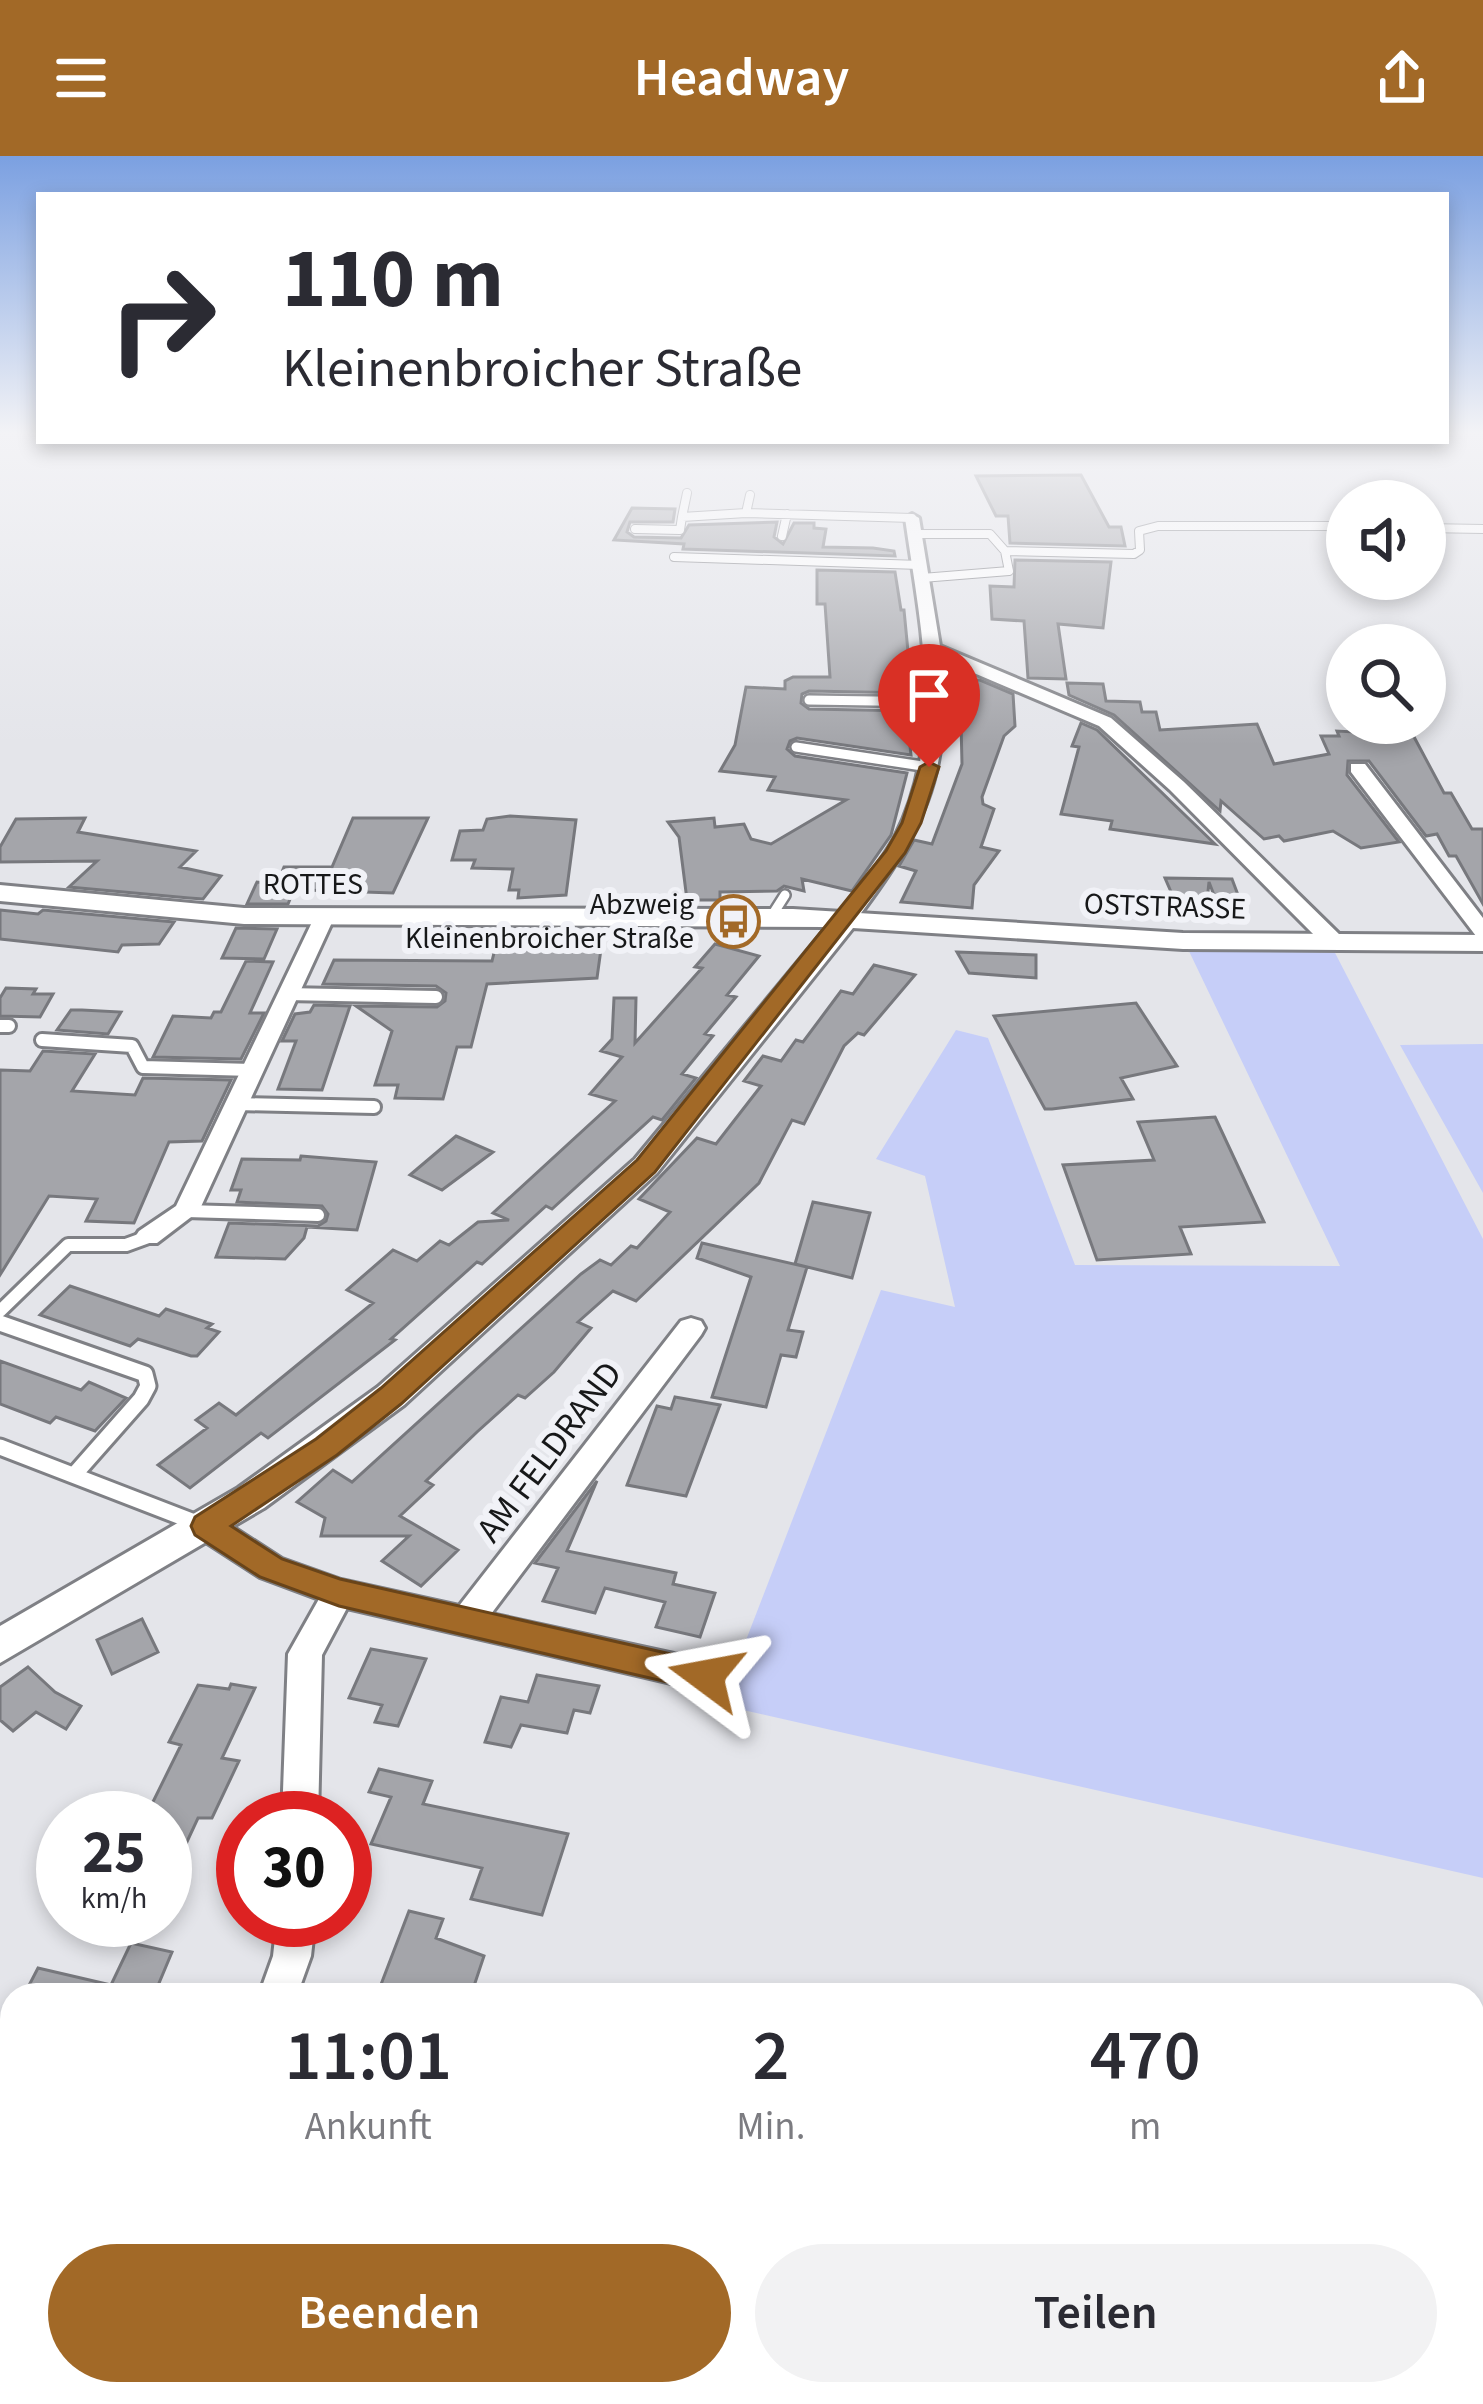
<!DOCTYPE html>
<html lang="de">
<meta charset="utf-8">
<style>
body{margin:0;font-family:"Source Sans 3",sans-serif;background:#f2f2f3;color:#2b2b33;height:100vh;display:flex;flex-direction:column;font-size:45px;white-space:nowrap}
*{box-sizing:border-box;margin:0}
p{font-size:39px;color:#7c7c81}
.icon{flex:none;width:66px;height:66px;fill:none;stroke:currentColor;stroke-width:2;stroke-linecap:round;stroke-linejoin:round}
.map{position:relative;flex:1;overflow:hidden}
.drawer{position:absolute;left:0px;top:1827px;width:1485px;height:423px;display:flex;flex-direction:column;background:#fff;border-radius:36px 36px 0 0;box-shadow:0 6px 18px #0003}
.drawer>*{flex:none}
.guide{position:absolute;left:36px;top:36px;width:1413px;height:252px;border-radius:0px;box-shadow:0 6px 18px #0003;background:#fff;color:#2b2b33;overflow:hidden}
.controls{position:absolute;left:1326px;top:324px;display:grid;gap:24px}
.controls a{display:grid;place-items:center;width:120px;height:120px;border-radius:50%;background:#fff;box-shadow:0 6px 18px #0003;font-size:60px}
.speed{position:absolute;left:36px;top:1635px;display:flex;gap:24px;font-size:60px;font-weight:700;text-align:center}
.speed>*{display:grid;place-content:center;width:156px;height:156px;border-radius:50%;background:#fff;box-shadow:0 6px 18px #0003;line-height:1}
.speed small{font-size:30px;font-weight:400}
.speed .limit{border:18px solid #d22;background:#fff;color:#111}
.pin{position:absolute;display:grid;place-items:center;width:102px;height:102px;color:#fff;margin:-123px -51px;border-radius:50% 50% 50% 0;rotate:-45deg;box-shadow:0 0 12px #0007}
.pin .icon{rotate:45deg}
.me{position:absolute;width:132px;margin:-66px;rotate:283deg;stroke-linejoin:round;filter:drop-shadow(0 0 9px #0008)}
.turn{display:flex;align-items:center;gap:42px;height:252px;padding:0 48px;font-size:54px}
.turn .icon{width:156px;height:156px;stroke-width:2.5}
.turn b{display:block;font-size:84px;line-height:102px}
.eta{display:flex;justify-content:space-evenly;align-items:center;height:204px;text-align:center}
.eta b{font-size:72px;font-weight:600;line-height:84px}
.cta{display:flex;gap:24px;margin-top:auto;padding:24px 48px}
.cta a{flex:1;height:138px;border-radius:72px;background:#a26927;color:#fff;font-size:48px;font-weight:600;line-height:138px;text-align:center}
.cta a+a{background:#f2f2f3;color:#2b2b33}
header{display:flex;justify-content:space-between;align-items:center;height:156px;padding:0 48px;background:#a26927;color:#fff;font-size:54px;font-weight:600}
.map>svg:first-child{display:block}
.green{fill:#c6cef8}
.building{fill:#a4a5aa;stroke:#77787d;stroke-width:3}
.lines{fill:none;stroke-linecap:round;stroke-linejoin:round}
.service-far4-casing{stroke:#7f8085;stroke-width:10}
.service-far3-casing{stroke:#7f8085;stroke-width:14}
.service-far2-casing{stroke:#7f8085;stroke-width:18}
.service-far1-casing{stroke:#7f8085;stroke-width:21}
.service-casing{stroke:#7f8085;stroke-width:26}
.minor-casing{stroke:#7f8085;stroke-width:6}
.tertiary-casing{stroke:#7f8085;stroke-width:6}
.service-far4{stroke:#fff;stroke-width:8}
.service-far3{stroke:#fff;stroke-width:9}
.service-far2{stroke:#fff;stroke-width:12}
.service-far1{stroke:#fff;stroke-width:15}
.service{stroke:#fff;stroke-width:20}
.minor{fill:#fff;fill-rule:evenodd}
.tertiary{fill:#fff;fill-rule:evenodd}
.route{fill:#a26927;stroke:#694419;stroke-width:3}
.labels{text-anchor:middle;stroke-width:12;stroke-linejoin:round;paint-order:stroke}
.far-street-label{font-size:30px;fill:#171819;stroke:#f1f2f7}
.far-poi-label{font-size:30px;fill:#171819;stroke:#f1f2f7;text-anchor:end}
.street-label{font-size:36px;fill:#171819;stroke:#f1f2f7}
</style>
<header><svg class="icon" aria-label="menu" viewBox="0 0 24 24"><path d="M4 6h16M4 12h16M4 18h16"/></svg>Headway<svg class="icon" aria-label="share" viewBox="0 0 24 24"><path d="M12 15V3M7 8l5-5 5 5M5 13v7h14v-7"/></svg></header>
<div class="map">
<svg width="1483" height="2248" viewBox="0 0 1483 2248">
<rect width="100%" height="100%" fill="#e4e5ea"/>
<path class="green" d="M1187,791H1332L1483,1083V1722L721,1549L881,1134L955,1151L925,1020L876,1003L956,874L988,882L1075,1109L1340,1110Z
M1483,888V1037L1400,889Z"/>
<path class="building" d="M1081,319L1109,371H1121L1125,390L1010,387L1008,360H996L976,320Z
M632,352L675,353L673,366H630L627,376L634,381L681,382L689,369L777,366L774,381L783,388L794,367H814V372L826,373L823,391L873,392L894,395L895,400L683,393L684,388L614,384Z
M1015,404L1111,406L1103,472L1058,468L1066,523L1028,522L1024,465L992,463L990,430L1014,431Z
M817,414L895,416L901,454H904L912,537L809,535L802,538L801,547L809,553L914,555V563L907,562L911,599L797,582L790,585L787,593L795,600L907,617L891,679L852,735L802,723L804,735L784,730L777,735L720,736V744H687L679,681L668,666L714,662L715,671L744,668L751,683L771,688L846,644L768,634L775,621L720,615L735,589L746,531L785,533V525L793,521H830L825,448H817Z
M960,524H980L1013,538L1015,570L1004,580L982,641L983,648L994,653L981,691L999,695L974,729L972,752L901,746L916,715L899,710L914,684L932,688L962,608Z
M1067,527L1103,528L1106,545L1140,546L1142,556H1156L1160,574L1257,568L1274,608L1329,598L1321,580H1339L1337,575L1413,579L1444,637H1451L1472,673H1483V748L1456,700H1449L1437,678L1426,680L1369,605H1348L1347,619L1399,686L1361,692L1333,675L1284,685L1279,680L1264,683L1221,645L1220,655L1114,559L1069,539Z
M1081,567L1097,574L1215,688L1110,673L1112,665L1061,658L1079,591L1072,590Z
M510,660L576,664L566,739L518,742L519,734H509L513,713L472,712L475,704H452L460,675L483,674L487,663Z
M85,662L78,676L196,695L180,711L221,720L203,743L189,742L69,731L97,705L0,706V691L16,663Z
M353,662H428L393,737L305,734L293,736L288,748H247L257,726L277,728L284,711H332Z
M1165,722L1232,723L1241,747H1217L1209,726L1207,745H1175Z
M0,754L38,758L43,754L174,766L159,788L122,789L118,796L0,783Z
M236,772L277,773L264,803L222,802Z
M715,788L759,800L727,839L736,841L705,878L713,880L682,918L696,922L662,964L653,961L552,1053L546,1050L482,1108L477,1106L391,1183L395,1184L268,1282L261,1277L190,1332L158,1309L207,1272L196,1264L219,1247L236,1259L373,1147L347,1134L393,1094L417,1105L440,1085L449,1089L478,1066L509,1064L493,1057L615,945L590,938L622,901L601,895L612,883L614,842H636L635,887L702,812L695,811Z
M495,793H601L597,822L487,828L471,891H457L443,943L395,942L398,929H375L392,875L356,850L437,851L445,845L446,837L436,830L323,828L334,804L492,805Z
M957,796L1036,799V822L969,817Z
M246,805L273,806L250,857H264L241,903L153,901L173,860L211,862L214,856H221Z
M874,809L915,819L864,879L858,877L844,890L804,968L792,964L759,1027L636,1145L613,1135L578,1166L591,1172L554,1216L525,1242L518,1239L477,1276L426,1325L433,1329L400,1360L458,1394L421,1430L382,1405L409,1380H321L325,1362L297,1346L333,1314L352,1326L581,1118L600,1104L611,1109L631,1090L637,1092L670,1056L639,1043L697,982L716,988L761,930L744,925L763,900L781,905L796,884L803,886L841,835L853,838Z
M6,832L36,833L33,838H53L40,861L0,860V842Z
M1136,847L1177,910L1121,922L1133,943L1052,953H1045L994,860Z
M314,849L350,850L322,934L278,933L296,885H282L295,858L310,856Z
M71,854H82L121,856L108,878L57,874Z
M43,895L95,898L72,935L135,939L143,922L231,924L202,985L169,986L134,1067L86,1065L97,1043L49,1040L0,1119V914L30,915Z
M1215,961L1264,1066L1180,1071L1191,1098L1097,1104L1063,1009L1154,1004L1138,966Z
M456,980L493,996L442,1034L410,1019Z
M301,1000L376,1006L357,1074L307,1071L304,1082L285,1103L216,1101L229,1067L318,1070L326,1065L328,1058L322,1050L237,1046L241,1034H231L242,1003L300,1004Z
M813,1046L870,1057L852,1122L795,1108Z
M702,1087L807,1111L788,1174L803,1176L796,1201L781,1199L766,1251L712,1241L751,1121L697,1102Z
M70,1130L159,1160L166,1153L212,1168L207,1172L219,1176L197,1200H191L138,1183L130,1190L40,1159Z
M0,1205L81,1234L89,1226L126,1242L95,1275L56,1261L50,1267L0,1248Z
M675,1241L720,1249L686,1340L627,1329L657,1250L671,1253Z
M597,1325L567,1395L676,1417L673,1428L715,1437L700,1481L656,1471L665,1446L605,1432L595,1457L543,1445L558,1412L535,1407Z
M142,1463L158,1496L112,1518L97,1484Z
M371,1493L426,1503L398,1570L375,1566L382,1549L349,1542Z
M28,1511L55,1536L81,1550L66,1573L36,1556L13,1575L0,1564V1531Z
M537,1519L599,1530L590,1557L574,1554L567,1577L521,1569L511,1591L485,1586L501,1541L528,1546Z
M231,1528L255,1532L222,1602L239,1605L212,1662H198L165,1733V1662H145L181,1589L169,1586L198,1529L229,1533Z
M379,1613L432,1625L423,1648L568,1678L542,1759L471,1743L482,1712L371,1688L391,1641L369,1636Z
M409,1755L443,1763L436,1782L484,1800L471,1839H377Z
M131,1787L172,1796L154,1839H24L38,1812L111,1829Z"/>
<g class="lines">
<defs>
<path id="service-far4" d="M687,337L682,361L746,357
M750,339L746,357L912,362
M1425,372L1483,373
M635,373L680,374L682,361
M914,378H990L1005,395L1009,415L922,422
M782,380L787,358
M1005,395L1134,398L1140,394L1139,375L1158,370H1347
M674,401L920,409"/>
<path id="service-far3" d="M809,544L939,546
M796,591L929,611
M771,761L785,739"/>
<path id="service-far2" d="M286,838L436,841
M0,870H9
M42,884L132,890L143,911L252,914
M237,948L374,951
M186,1055L318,1059
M0,1155L68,1089H126L148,1081"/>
<path id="service-far1" d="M0,1167L145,1218L148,1230L141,1243L74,1319
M0,1291L202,1369"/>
<path id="service" d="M0,2206L12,2209"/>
<path id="minor" d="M912,358L919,362L940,490L1111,562L1184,626L1343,782V792H1327L1170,634L1099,570L941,503C954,617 920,680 853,768H839L836,764C855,737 879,711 895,681C947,579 920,469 905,362Z
M1351,608H1365L1483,762V782L1476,780L1351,616Z
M324,756L334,762L199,1055L157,1087H139L135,1081L139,1075L176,1050L314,762Z
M691,1162L701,1165L705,1172L701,1179L491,1458L706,1505L718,1510L723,1520L718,1530L706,1535L347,1452L322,1499L318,1662H282L288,1498L319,1443L260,1421L195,1379L190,1370L195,1361L206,1358L217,1361L282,1403L341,1424L459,1450L681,1165Z
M277,1764H315L311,1800L297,1839H259L273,1800Z
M90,2238H136L132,2248H86Z"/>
<path id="tertiary" d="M0,729L244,752L793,753L1183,777L1483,779V795L1183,793L853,772L657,1017L404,1249L264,1352L0,1507V1470L238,1332L378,1231L635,1003L827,771L244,768L0,745Z"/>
</defs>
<use href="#service-far4" class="service-far4-casing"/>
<use href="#service-far3" class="service-far3-casing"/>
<use href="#service-far2" class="service-far2-casing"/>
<use href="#service-far1" class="service-far1-casing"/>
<use href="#service" class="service-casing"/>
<use href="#minor" class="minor-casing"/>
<use href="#tertiary" class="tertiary-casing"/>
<use href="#service-far4" class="service-far4"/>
<use href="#service-far3" class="service-far3"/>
<use href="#service-far2" class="service-far2"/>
<use href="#service-far1" class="service-far1"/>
<use href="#service" class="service"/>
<use href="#minor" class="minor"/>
<use href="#tertiary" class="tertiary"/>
</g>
<linearGradient id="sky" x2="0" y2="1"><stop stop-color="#7ba0e1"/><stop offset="0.47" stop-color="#f3f3f6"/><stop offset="1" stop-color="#f3f3f6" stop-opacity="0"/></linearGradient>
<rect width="1483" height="589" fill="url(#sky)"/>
<path class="route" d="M929,606L939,611L921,667L905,697L655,1016L401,1248L337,1299L231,1370L282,1403L340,1423L706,1506L718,1510L723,1520L718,1531L706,1535L339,1450L260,1421L195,1379L191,1370L195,1361L316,1283L381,1232L637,1004L886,695L902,667L920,611Z"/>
<defs>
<symbol id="bus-ring" viewBox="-11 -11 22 22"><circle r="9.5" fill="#f1f2f7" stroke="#a26927" stroke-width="1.5"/><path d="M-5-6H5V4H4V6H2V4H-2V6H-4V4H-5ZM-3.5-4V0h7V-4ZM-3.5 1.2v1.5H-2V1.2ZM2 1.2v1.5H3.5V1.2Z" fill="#a26927"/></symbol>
</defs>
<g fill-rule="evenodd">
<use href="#bus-ring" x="704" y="736" width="59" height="59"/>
</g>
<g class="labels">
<g class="far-street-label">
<text x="313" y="738">ROTTES</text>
<text transform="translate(1165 750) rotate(2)" y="10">OSTSTRASSE</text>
</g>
<g class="far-poi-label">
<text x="694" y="758">Abzweig<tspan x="694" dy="34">Kleinenbroicher Straße</tspan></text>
</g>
<g class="street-label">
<text transform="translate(548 1295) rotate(-53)" y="13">AM FELDRAND</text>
</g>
</g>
</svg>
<div class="controls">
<a><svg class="icon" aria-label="sound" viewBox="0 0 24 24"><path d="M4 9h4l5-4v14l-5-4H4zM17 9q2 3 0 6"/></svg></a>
<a><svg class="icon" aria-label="search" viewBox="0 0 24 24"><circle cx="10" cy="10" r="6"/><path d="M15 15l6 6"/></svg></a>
</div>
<div class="speed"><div>25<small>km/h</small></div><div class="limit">30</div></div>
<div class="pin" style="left:929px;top:611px;background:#d93025"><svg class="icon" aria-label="arrive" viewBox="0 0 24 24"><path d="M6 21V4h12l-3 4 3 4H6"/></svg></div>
<svg class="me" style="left:706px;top:1520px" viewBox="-20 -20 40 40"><path d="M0-17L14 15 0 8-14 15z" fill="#a26927" stroke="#fff" stroke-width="4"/></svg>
<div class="guide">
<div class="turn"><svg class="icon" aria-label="right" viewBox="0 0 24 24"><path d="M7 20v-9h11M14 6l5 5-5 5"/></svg><div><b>110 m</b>Kleinenbroicher Straße</div></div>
</div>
<section class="drawer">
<div class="eta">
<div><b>11:01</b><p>Ankunft</p></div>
<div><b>2</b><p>Min.</p></div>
<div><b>470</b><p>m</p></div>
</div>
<div class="cta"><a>Beenden</a><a>Teilen</a></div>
</section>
</div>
